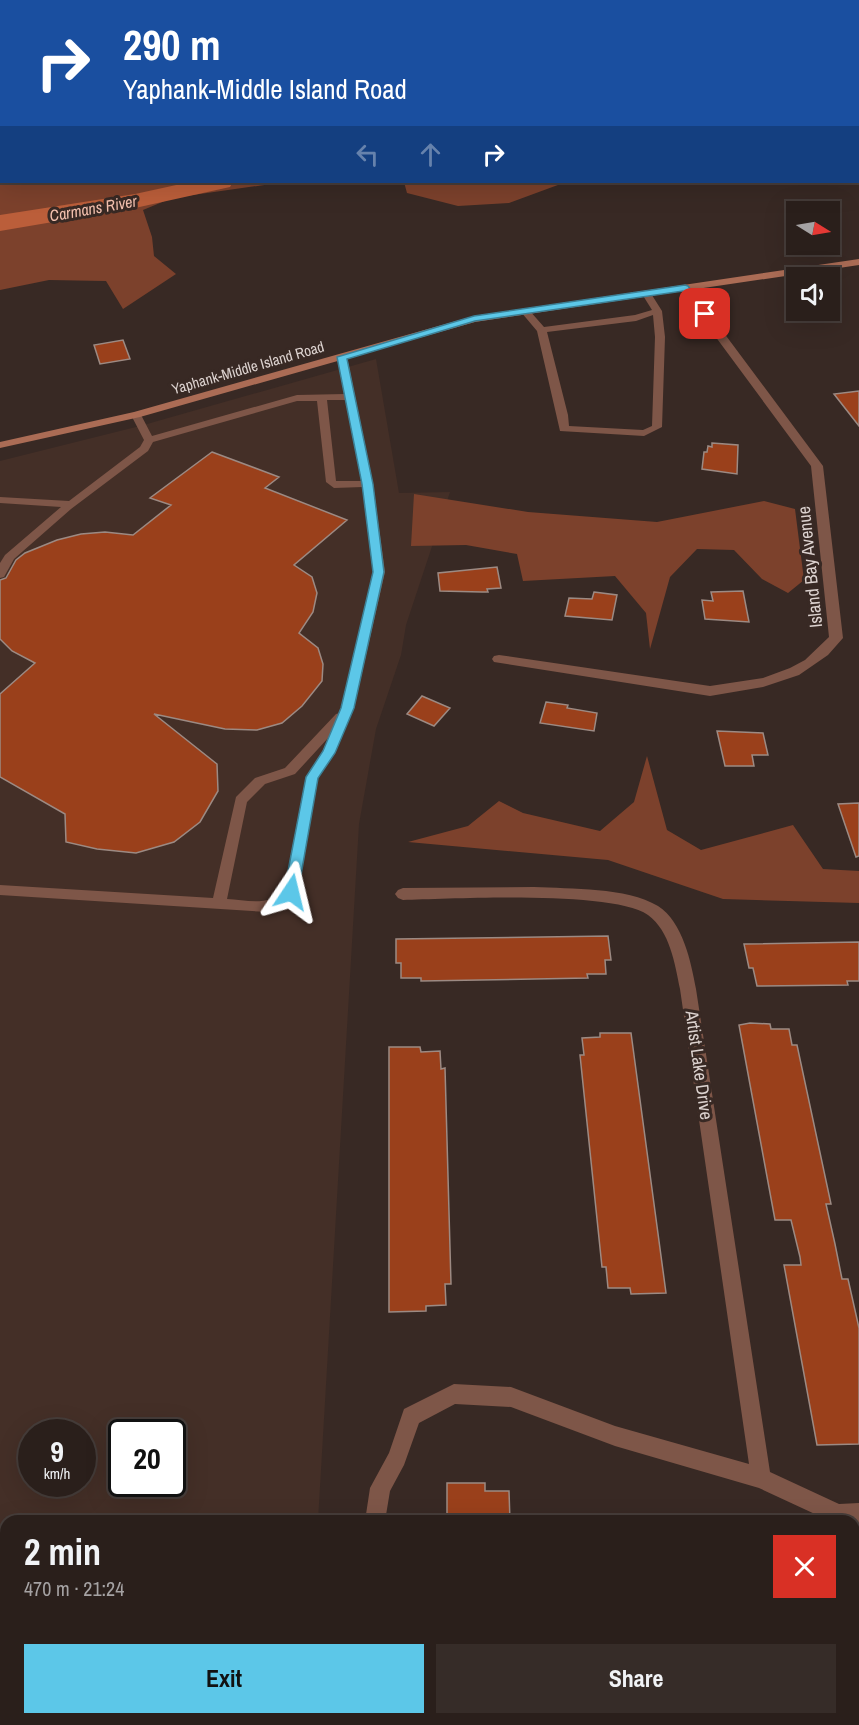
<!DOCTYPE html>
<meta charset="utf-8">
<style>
body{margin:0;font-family:"Archivo Narrow",sans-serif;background:#362c28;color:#f1f3f6;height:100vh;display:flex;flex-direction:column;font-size:22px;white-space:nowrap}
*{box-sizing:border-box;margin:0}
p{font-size:20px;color:#a5a2a3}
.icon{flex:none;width:33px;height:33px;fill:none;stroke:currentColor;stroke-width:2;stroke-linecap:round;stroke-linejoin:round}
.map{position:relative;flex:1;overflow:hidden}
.side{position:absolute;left:0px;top:1515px;width:860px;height:210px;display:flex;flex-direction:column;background:#2a1f1b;border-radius:18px 18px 0 0;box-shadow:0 6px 24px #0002,0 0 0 2px #463d3a}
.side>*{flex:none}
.top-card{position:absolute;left:0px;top:0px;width:860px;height:183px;box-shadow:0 6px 24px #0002,0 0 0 2px #463d3a;background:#1a4fa0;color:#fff;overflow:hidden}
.needle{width:39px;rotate:101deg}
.buttons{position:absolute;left:786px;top:201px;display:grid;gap:12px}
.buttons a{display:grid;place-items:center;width:54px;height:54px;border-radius:0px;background:#2a1f1b;box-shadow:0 6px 24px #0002,0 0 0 2px #463d3a;font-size:30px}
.speed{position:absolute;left:18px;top:1419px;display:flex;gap:12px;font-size:30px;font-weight:700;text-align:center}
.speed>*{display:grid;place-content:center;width:78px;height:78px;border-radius:50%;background:#2a1f1b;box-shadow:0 6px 24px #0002,0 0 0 2px #463d3a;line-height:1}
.speed small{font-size:15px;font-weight:400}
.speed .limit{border:3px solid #111;border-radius:9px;background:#fff;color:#111}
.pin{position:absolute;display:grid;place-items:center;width:51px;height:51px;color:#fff;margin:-26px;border-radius:12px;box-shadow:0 3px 9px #0006}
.me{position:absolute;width:66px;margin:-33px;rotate:10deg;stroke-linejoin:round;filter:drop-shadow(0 0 4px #0008)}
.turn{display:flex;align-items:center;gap:21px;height:126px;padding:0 24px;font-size:27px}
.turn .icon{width:78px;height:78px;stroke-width:2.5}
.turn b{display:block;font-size:42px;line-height:51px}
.lanes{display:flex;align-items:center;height:57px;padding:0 24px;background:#0003;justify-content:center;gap:30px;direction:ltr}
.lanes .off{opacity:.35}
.round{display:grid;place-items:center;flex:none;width:63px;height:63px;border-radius:0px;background:#362c28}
.overview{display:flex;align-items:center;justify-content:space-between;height:102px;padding:0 24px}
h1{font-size:36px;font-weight:800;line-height:45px}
.button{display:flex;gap:12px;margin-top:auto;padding:12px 24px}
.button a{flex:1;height:69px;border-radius:0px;background:#5cc7e8;color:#111;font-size:24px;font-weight:800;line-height:69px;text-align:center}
.button a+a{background:#362c28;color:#f1f3f6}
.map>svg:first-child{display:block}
.built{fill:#442f27;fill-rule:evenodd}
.green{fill:#7c412c}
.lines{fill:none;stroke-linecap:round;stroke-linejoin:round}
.river{fill:#bb5e3a;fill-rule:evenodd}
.building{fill:#9a401b;stroke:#9c8a83;stroke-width:1.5}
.service{fill:#7e5648;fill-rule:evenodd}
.minor{fill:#7e5648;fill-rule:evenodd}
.secondary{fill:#ab6c55;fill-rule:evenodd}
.route{fill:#5cc7e8;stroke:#3c8197;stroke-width:1.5}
.labels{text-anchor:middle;stroke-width:6;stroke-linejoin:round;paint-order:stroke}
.far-street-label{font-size:15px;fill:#dcd2cf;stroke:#382924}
.far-water-label{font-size:16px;font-style:italic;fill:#f4c1af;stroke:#382924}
.street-label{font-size:18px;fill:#dcd2cf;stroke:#382924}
</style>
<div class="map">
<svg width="859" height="1725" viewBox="0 0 859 1725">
<rect width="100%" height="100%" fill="#382924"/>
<path class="built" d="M376,359L399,493L450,492L406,625L401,655L376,729L359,824L318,1521H6V1719H306V1725H0V461L140,426ZM32,1432H82V1484H32ZM122,1432H172V1484H122Z"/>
<path class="green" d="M0,0H852L2,2V182H285L172,198L143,210L152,237L154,256L176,274L123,309L106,281L49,280L0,290Z
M404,182H566L509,203L458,206L407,193Z
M414,494L528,512L657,522L764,501L795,509L804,580L788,593L762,579L734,550L697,549L670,577L650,649L646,613L615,576L523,581L517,554L466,545L411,546Z
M647,756L667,830L701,850L793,825L823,869L859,871V903L723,899L608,860L408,842L468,826L499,801L523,813L600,831L634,802Z"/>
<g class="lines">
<path class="river" d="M190,182H233L230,187L135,208L0,231V215L135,194Z"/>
</g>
<path class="building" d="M123,340L130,359L100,364L94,345Z
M859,391V426L834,394Z
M712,443L738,445L737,474L702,469L704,452H707L708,446L712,447Z
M212,452L279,477L265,488L347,520L294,565L312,577L317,593L313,612L299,633L318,648L323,664L322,681L302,706L282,723L257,730L225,729L154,714L217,764L218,791L200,822L174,842L136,853L97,849L66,842L65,814L0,777V694L35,663L12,651L0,639V580L6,578L16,560L25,553L57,540L81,534L105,532L133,535L171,505L150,498Z
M497,567L501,588L487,589L488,592H482L440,591L438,573Z
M743,591L749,622L705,619L702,600L713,601L711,592Z
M594,592L617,595L612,620L565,616L569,598L592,599Z
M422,696L450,708L434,726L407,714Z
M546,702L568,705L567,708L597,713L594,731L540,723Z
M717,731L763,733L768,755H752L754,766H725Z
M859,803V856L856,857L838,804Z
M608,936L611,960H605L606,974H587L588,978L421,981V978H401V963H396V939Z
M859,942V981H847L848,985L757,986L753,968H749L744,944Z
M750,1023L770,1024L771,1029H789L792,1045H797L831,1204H826L835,1244L842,1279H848L859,1328V1444L817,1445L784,1265H801L800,1257L791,1220H775L739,1025Z
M600,1033H631L666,1293L631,1294L630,1288H608L606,1267H602L580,1055H584L582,1038L600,1037Z
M389,1047H420L421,1052L440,1051L441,1069L445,1068L451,1284H445L446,1305L426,1306V1311L389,1312Z
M447,1483H485V1491H509L510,1521H447Z"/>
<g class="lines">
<path class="service" d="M647,291L650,292L662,311L665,337L662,427L644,436L560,431L537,331L521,312L529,310L544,327L635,315L652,310L642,294ZM653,315L655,337L652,426L643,430L569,426L568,415L547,332L636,321Z
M342,354L347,357L373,484L385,572L354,708L334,753L318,778L296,896L290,903L267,912L0,895V885L213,898L236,797L255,778L285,768L336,714L340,713L373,572L363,487L334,488L326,482L317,401H297L153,442L148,451L71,509L14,559L4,577L0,578V563L5,555L61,507L0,503V497L69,501L140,447L144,440L131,415L132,413H140L152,436L297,395L345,394L337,357ZM327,400H346L362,481H336ZM329,737L322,752L306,777L284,890C270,907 246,900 227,899L247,802L265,784L295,774Z"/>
<path class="minor" d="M681,286H689L823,466L843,638L828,655L799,675L763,687L710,696L494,662L492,659L494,656L499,655L710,686L763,678L790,668L805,660L829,637L811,466L681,290Z
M534,887C571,889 626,887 658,906C683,922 691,962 696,989L770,1472L839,1504L859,1503V1523L854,1524V1521H830L759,1488L615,1446L511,1407L455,1404L419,1423L404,1465L390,1491L385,1521H365L370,1488L389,1453L404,1409L454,1384L511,1387L615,1426L749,1464L680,989C675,964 670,931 648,915C611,890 452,899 403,900L398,898L395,894L398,890L403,888Z
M854,1582L859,1584V1633L854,1631Z
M357,1719H379V1725H357Z"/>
<path class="secondary" d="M859,259V265L475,322L140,417L0,448V442L134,412L474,316Z"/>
</g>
<path class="route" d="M685,285L688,286L708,312V316H701L683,291L475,321L347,359L373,484L384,572L354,708L335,753L318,778L298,892L291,898L286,896L284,892L306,777L323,751L341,708L373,572L362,484L337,357L474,316Z"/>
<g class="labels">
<g class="far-street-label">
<text transform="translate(248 368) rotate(-16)" y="5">Yaphank-Middle Island Road</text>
</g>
<g class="far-water-label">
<text transform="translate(93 208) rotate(-10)" y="6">Carmans River</text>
</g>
<g class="street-label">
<text transform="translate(810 567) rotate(-96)" y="6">Island Bay Avenue</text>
<text transform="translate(699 1065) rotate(82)" y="6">Artist Lake Drive</text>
</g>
</g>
</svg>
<div class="buttons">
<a><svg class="needle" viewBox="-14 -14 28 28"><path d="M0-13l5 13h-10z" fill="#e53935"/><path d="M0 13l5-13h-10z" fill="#a5a2a3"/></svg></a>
<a><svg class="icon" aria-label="sound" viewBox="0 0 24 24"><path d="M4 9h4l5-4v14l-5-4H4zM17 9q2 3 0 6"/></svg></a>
</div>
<div class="speed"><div>9<small>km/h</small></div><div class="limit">20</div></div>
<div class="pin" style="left:705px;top:314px;background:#d93025"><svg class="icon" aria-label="arrive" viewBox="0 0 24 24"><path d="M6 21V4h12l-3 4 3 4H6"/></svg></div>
<svg class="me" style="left:291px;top:892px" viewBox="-20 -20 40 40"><path d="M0-17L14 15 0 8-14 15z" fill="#5cc7e8" stroke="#fff" stroke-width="4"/></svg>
<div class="top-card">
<div class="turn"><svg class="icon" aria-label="right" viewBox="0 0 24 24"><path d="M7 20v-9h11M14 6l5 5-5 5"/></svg><div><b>290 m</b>Yaphank-Middle Island Road</div></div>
<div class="lanes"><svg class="icon off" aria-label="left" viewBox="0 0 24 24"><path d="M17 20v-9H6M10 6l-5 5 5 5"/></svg><svg class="icon off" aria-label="ahead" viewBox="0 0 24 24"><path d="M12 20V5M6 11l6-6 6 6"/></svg><svg class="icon" aria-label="right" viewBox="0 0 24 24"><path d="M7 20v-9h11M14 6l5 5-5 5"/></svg></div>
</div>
<section class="side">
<div class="overview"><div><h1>2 min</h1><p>470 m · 21:24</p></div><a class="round" style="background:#d93025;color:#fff"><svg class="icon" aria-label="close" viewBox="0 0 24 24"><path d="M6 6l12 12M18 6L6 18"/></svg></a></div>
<div class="button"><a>Exit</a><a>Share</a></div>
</section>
</div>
